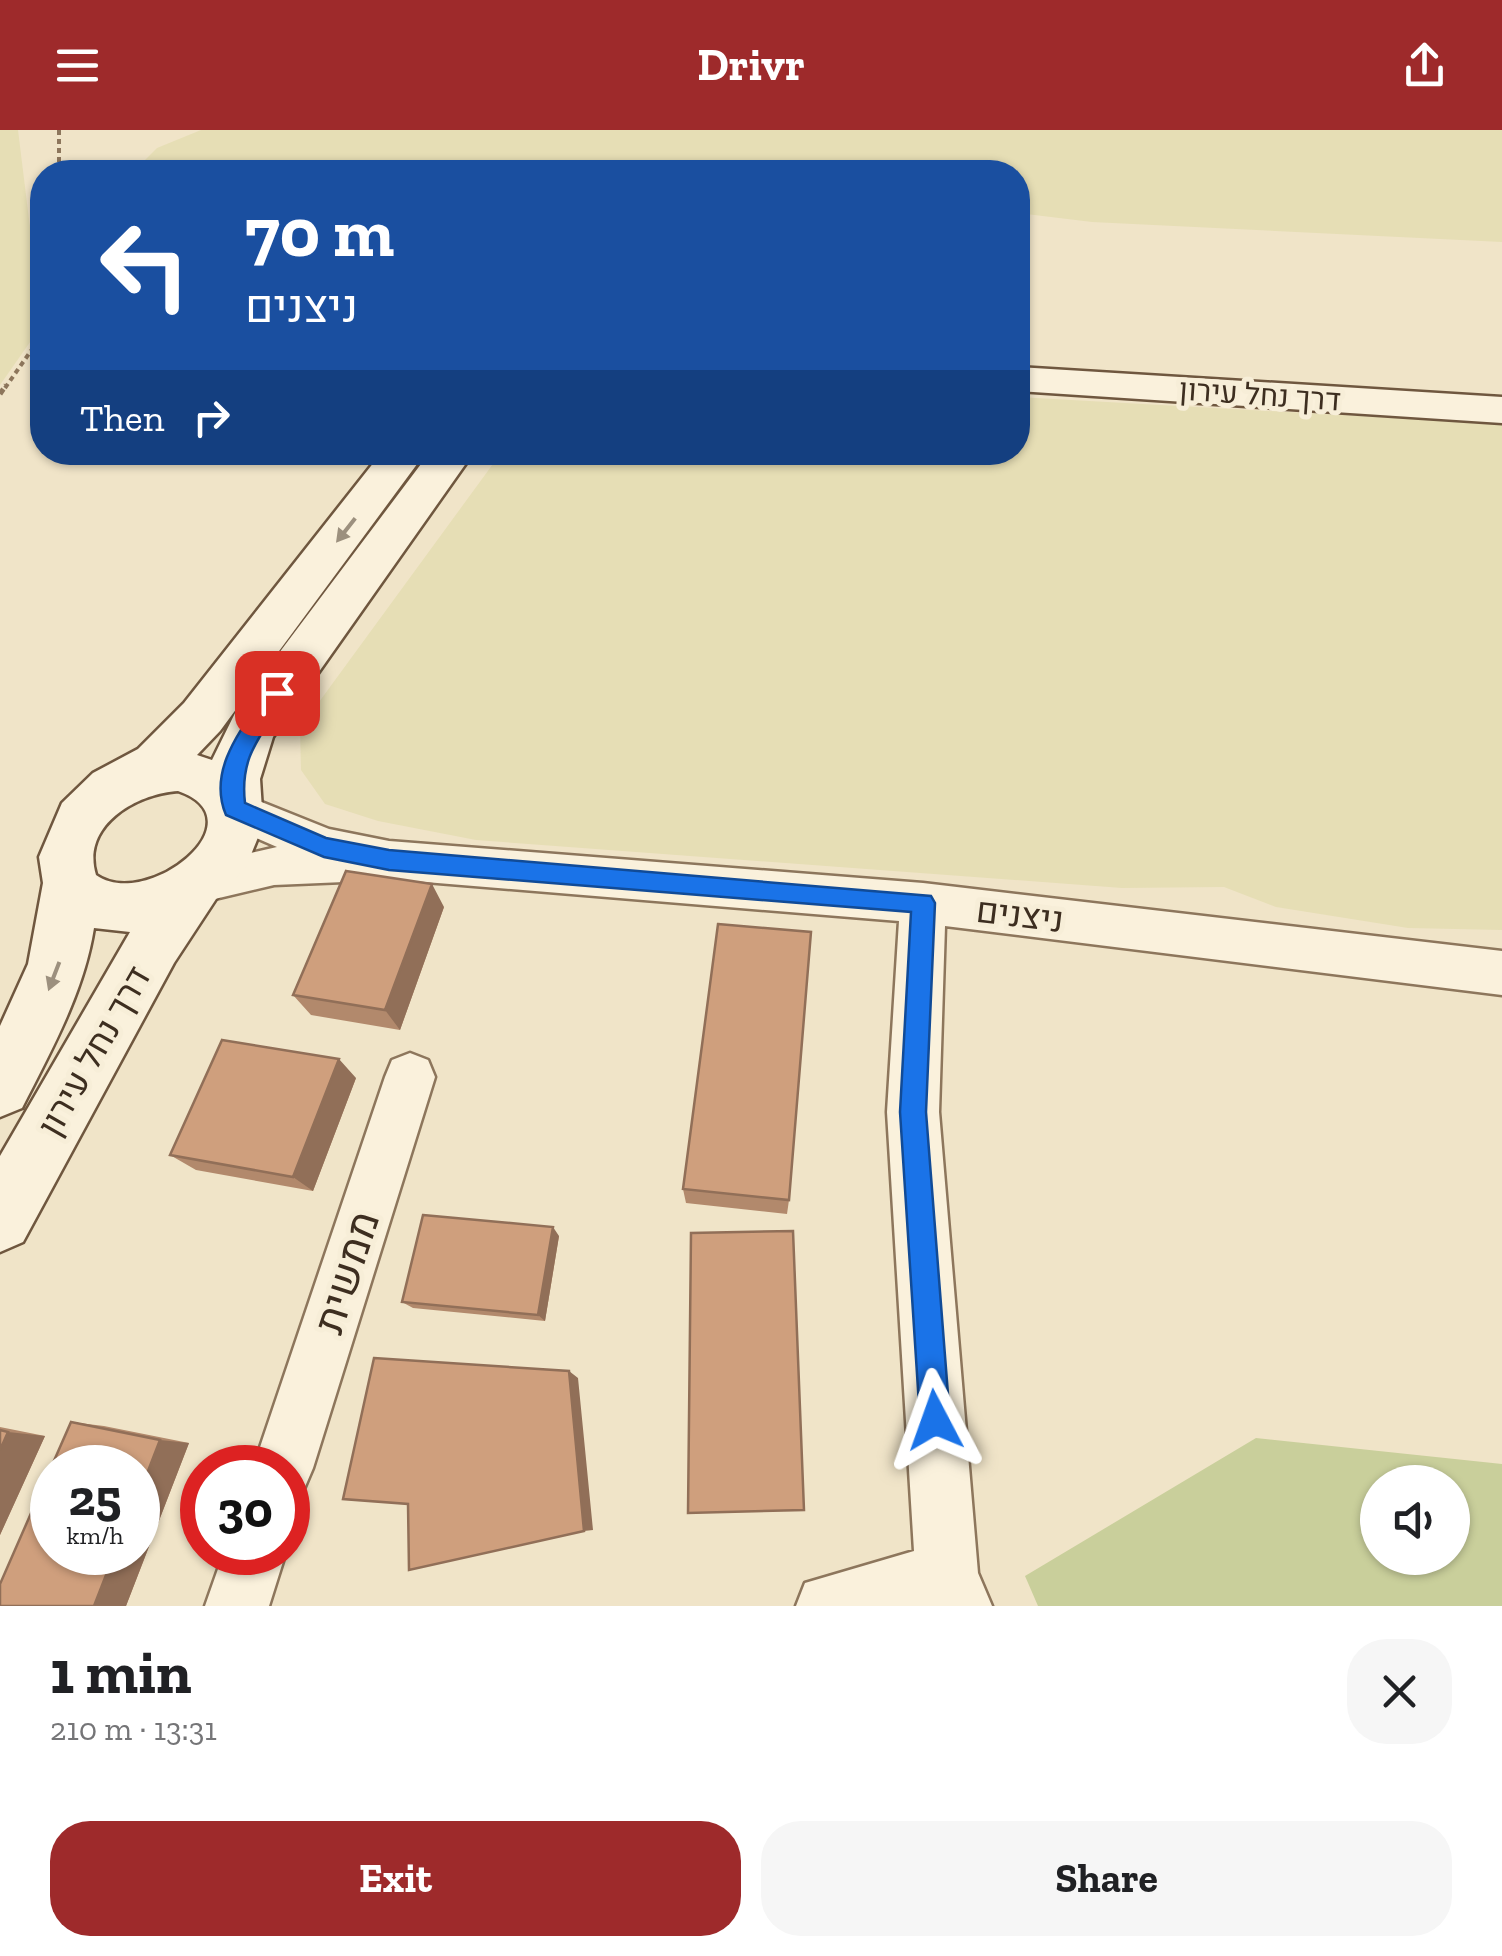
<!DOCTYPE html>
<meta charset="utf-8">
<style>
body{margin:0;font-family:"Zilla Slab",Heebo,serif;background:#f6f6f6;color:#202124;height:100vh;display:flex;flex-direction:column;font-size:38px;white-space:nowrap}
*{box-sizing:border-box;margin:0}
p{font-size:32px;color:#757577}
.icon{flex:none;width:55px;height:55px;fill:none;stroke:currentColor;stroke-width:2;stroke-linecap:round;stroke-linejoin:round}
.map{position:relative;height:1476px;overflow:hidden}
.sheet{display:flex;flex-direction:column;background:#fff;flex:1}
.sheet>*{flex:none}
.banner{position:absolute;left:30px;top:30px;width:1000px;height:305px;border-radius:40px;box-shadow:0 2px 8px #0004;background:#1a4fa0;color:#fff;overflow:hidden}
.controls{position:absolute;left:1360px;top:1335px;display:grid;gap:20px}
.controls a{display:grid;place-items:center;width:110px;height:110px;border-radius:50%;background:#fff;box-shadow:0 2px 8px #0004;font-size:50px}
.speed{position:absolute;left:30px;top:1315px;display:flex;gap:20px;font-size:50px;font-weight:700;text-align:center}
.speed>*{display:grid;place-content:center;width:130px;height:130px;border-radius:50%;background:#fff;box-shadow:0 2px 8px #0004;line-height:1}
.speed small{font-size:25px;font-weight:400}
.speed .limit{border:15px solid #d22;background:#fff;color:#111}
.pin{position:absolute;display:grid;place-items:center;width:85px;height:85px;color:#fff;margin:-42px;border-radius:20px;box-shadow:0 5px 15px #0006}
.me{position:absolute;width:110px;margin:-55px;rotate:356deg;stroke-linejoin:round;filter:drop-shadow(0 0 8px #0008)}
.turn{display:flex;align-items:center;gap:35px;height:210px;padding:0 50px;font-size:45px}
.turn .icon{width:130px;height:130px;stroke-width:2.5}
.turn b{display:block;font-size:70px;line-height:85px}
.then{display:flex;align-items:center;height:95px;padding:0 50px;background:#0003;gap:20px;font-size:38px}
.round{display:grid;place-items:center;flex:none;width:105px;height:105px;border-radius:40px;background:#f6f6f6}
.head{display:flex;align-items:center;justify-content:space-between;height:170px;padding:0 50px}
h1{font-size:60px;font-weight:700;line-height:75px}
.action{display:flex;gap:20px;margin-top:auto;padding:20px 50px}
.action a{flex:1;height:115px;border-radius:40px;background:#9e2a2b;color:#fff;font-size:40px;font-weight:700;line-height:115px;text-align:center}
.action a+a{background:#f6f6f6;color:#202124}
header{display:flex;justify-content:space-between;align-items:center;height:130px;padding:0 50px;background:#9e2a2b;color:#fff;font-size:45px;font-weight:700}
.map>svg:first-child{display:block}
.farmland{fill:#e6deb5}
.green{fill:#c9cf9b;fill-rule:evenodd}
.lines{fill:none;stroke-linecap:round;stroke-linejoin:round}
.street-casing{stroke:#8d765c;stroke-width:5}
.secondary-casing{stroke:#6f573f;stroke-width:5}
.path-far1{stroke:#8d765c;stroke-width:4;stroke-dasharray:5 4;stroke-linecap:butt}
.path{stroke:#8d765c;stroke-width:5;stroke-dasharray:6 4;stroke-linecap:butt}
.street{fill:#faf1dc;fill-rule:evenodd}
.secondary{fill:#faf1dc;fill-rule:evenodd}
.wall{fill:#b2896c}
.shaded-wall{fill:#916f58}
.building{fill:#cf9f7d;stroke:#916f58;stroke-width:2.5}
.oneway{fill:#9c907e}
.route{fill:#1a73e8;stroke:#114b97;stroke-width:2.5}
.labels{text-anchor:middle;stroke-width:10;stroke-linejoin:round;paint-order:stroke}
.far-street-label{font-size:30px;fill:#3d2e20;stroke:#f7eed8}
.street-label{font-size:35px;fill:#3d2e20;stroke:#f7eed8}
.near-street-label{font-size:42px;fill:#3d2e20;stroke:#f7eed8}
</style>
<header><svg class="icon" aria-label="menu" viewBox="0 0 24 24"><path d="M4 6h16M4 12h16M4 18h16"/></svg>Drivr<svg class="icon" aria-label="share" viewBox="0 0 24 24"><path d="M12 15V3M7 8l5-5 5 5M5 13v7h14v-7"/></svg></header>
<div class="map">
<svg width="1502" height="1476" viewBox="0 0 1502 1476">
<rect width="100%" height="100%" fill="#f0e4c8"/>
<path class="farmland" d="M0,0H18L42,195L0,255Z
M201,0H1502V112L1092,92L1018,83V42H376L356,41L352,34L338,42H133L157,18Z
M1018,267L1502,294V800L1408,798L1276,777L1224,757L1122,758L476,710L378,691L325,674L301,640L300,598L501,323L1018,322Z"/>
<path class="green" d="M1256,1308L1502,1334V1476H1038L1025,1446ZM1378,1352H1452V1428H1378Z"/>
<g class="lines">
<defs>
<path id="street" d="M234,661L329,699L389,711L923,753L1502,821V865L945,796L939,982L978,1443L992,1476H796L805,1453L914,1421L887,982L899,791L389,749L361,743L344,752L274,755L202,772L186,766L179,752L186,738L277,717L219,692L212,679L219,666Z
M410,923L428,930L435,947L313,1338L304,1359L288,1366V1338H253L385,947L392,930Z
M224,1422H286L269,1476H205Z"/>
<path id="secondary" d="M1018,237L1502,267V293L1018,261Z
M382,322H426L220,601L197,625L212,630L237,579L430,322H474L273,607L260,649L263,695L246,737L216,769L174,833L23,1112L0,1122V1026L130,802L94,798C84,862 51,921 22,978L0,987V896L28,834L43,753L39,727L62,673L93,643L138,619L184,573ZM178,661C262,690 147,781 96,745C81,696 135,664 178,661Z"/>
</defs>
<use href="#street" class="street-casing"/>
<use href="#secondary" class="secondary-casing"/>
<path class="path-far1" d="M59,0V42
M5,258L42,205"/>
<path class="path" d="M0,264L6,255"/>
<use href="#street" class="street"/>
<use href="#secondary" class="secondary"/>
</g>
<path class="wall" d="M444,777L400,900L311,885L293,865Z
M356,948L313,1061L196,1040L170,1025Z
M683,1059L789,1070L787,1084L686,1073Z
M559,1106L545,1191L413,1178L402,1172Z
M71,1292L104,1296L189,1313L126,1476Z
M0,1297L45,1306L0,1405Z"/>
<path class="shaded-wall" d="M432,754L444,777L400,900L385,880Z
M339,929L356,948L313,1061L293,1047Z
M553,1097L559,1106L545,1191L538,1185Z
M569,1241L578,1248L593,1400L584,1401Z
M8,1302L45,1306L0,1405V1320Z
M160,1310L189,1313L126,1476H94L115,1422H138V1367Z"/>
<path class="building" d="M346,741L432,754L385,880L293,865Z
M718,794L811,802L789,1070L683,1059Z
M222,910L339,929L293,1047L170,1025Z
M423,1085L553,1097L538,1185L402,1172Z
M793,1101L804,1380L688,1383L691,1103Z
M374,1228L569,1241L584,1401L409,1440L408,1374L343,1369Z
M71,1292L160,1310L138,1367V1338H52V1422H115L94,1476H0V1454Z
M0,1300L8,1302L0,1320Z"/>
<defs><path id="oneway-solid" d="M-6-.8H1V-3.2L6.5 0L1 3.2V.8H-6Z" transform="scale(2.5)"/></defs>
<g class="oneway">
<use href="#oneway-solid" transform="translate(346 400) rotate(128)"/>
<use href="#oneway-solid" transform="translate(54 846) rotate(111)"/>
</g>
<path class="route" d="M277,555L287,563C264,604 239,623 245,673L326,708L389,720L931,766L935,773L926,982L950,1290L946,1300L935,1305L925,1300L920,1290L900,982L911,782L389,740L324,727L226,685C206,638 245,595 270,557Z"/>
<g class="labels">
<g class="far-street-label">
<text transform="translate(1260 265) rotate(4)" y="10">דרך נחל עירון</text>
</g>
<g class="street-label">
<text transform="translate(1020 785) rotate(7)" y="12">ניצנים</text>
<text transform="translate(94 921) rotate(-60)" y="12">דרך נחל עירון</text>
</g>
<g class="near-street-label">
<text transform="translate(346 1142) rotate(-72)" y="15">ממשית</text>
</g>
</g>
</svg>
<div class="controls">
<a><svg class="icon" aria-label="sound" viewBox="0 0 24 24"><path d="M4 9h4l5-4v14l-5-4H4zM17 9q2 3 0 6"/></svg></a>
</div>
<div class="speed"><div>25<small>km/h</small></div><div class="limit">30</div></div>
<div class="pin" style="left:277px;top:563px;background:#d93025"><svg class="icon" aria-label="arrive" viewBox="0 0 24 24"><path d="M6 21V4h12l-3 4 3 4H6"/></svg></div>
<svg class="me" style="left:935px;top:1290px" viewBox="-20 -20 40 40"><path d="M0-17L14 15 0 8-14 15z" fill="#1a73e8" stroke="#fff" stroke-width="4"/></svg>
<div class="banner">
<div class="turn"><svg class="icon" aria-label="left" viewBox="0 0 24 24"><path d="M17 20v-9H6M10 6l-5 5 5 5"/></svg><div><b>70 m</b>ניצנים</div></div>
<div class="then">Then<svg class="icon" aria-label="right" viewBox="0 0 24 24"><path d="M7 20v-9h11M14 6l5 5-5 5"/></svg></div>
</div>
</div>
<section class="sheet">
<div class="head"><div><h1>1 min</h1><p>210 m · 13:31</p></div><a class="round"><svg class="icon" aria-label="close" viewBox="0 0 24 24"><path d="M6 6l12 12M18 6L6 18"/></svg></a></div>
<div class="action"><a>Exit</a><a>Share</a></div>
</section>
